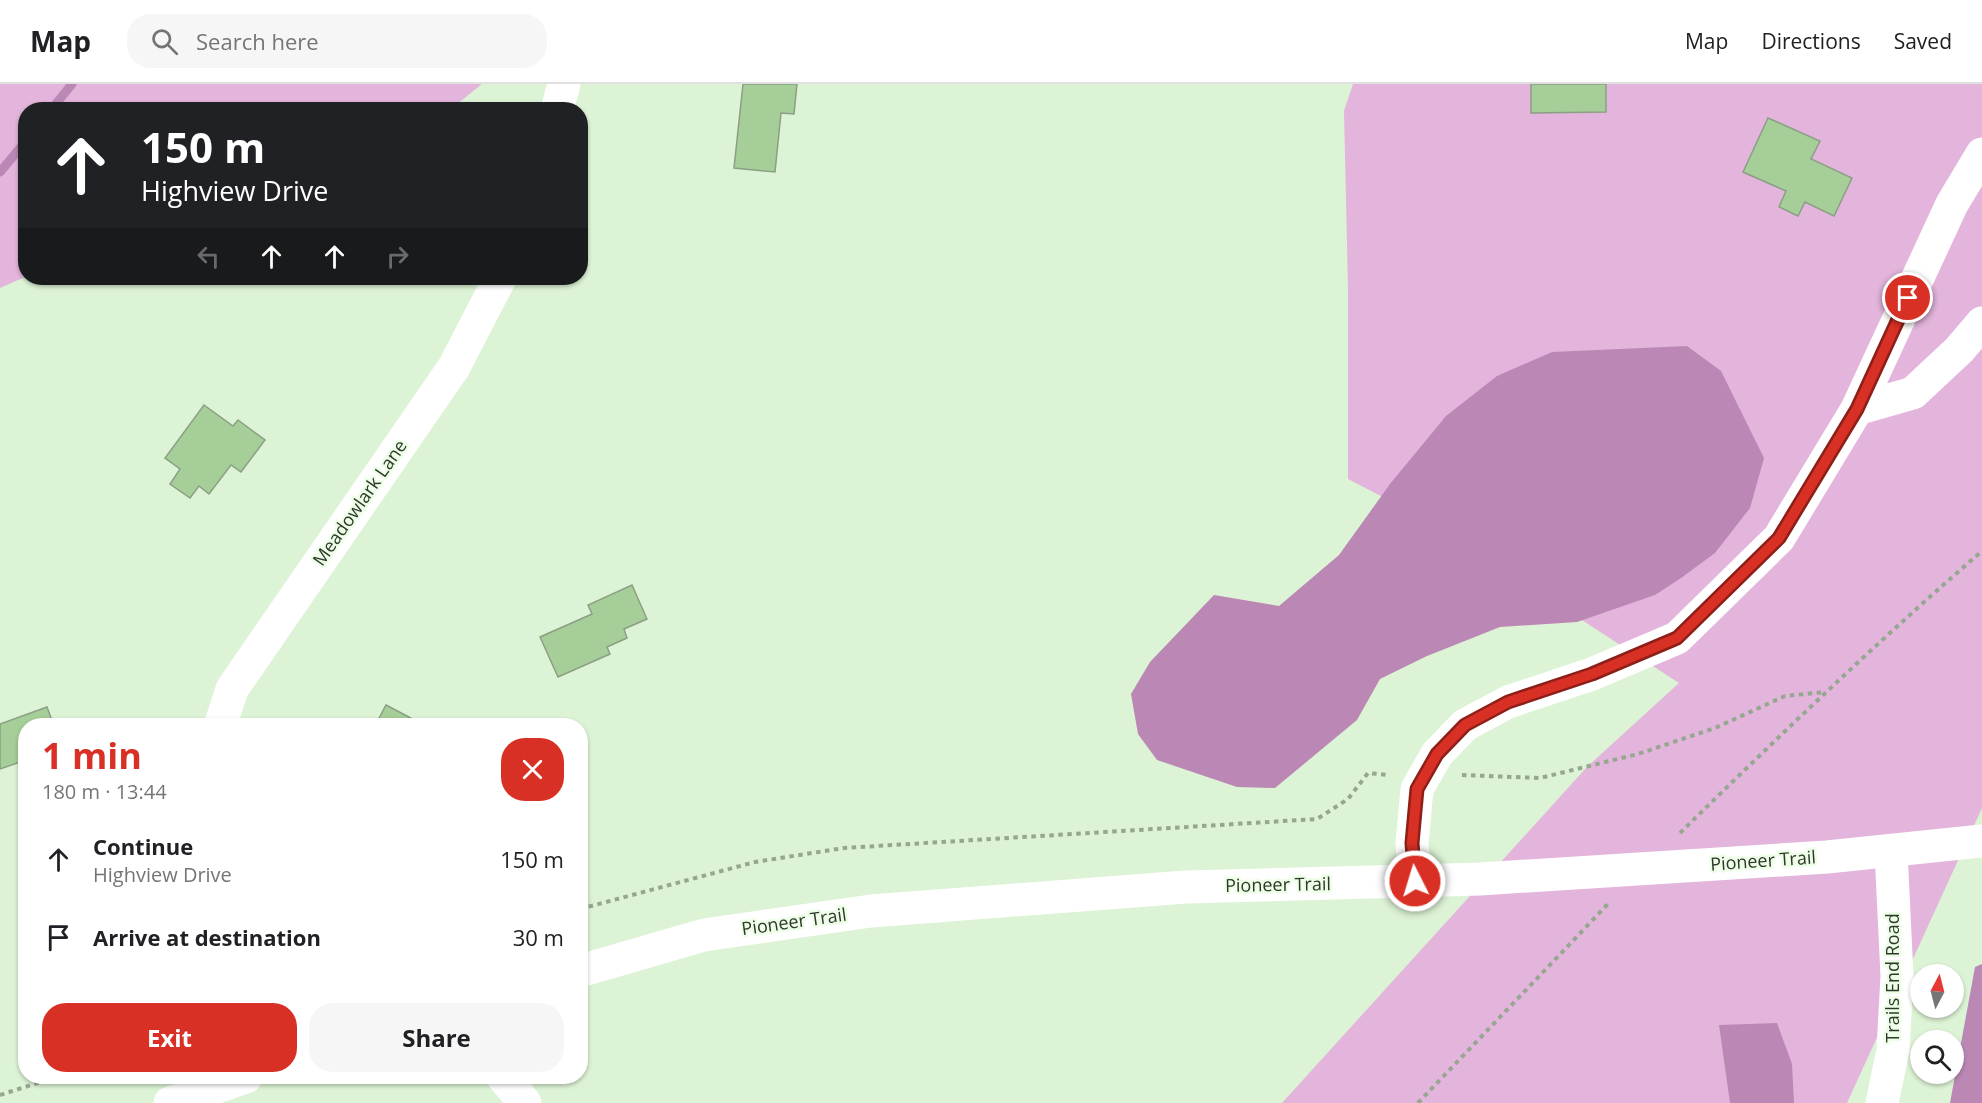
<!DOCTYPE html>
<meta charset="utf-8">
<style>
body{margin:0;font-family:"Open Sans",sans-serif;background:#f6f6f6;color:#202124;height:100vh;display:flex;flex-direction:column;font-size:22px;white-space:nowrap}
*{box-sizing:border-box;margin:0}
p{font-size:20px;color:#757577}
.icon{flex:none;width:33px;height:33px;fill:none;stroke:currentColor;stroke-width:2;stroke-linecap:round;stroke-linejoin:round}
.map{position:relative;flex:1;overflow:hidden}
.details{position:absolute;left:18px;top:634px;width:570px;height:366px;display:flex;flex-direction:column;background:#fff;border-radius:24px;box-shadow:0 2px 4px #0004}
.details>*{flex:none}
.top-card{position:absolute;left:18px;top:18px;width:570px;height:183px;border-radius:24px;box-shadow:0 2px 4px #0004;background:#202124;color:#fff;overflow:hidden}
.needle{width:39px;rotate:7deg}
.fabs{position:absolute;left:1910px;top:880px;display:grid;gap:12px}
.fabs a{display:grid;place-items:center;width:54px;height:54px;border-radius:50%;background:#fff;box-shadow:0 2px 4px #0004;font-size:30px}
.pin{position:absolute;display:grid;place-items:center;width:51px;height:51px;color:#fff;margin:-26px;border:3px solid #fff;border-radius:50%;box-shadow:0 2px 6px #0007}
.me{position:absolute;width:66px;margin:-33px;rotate:355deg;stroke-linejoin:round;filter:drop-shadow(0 0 4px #0008)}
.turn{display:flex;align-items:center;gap:21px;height:126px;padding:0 24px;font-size:27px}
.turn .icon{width:78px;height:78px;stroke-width:2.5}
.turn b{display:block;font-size:42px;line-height:51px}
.lanes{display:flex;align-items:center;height:57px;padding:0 24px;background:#0003;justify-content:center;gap:30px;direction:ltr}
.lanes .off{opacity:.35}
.round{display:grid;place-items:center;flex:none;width:63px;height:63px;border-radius:24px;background:#f6f6f6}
.overview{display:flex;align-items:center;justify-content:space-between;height:102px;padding:0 24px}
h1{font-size:36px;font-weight:700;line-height:45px;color:#d93025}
.action{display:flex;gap:12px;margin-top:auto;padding:12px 24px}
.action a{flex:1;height:69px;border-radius:24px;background:#d93025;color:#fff;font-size:24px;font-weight:700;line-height:69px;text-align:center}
.action a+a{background:#f6f6f6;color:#202124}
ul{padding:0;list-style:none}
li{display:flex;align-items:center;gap:18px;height:78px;padding:0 24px}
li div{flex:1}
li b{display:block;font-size:22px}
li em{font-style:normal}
header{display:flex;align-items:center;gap:36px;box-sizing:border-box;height:84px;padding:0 30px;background:#fff;border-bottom:2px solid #e0e0e0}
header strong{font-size:28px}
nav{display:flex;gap:33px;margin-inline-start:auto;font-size:21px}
.search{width:420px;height:54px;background:#f6f6f6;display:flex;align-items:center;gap:15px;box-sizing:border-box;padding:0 21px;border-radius:24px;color:#757577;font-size:22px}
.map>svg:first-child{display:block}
.green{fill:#e3b4dc}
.water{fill:#bb88b5}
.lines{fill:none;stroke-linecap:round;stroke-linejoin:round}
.stream{stroke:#bb88b5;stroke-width:9}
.building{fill:#a6ce98;stroke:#8b9f84;stroke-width:1.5}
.path{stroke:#96a790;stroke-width:4;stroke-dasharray:4.5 4.5;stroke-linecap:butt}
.minor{stroke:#fff;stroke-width:33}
.major{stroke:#fff;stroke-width:33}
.route-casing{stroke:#8d1f18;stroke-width:15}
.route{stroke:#d93025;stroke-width:10}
.labels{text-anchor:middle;stroke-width:5;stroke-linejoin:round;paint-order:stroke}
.street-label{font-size:18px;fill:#2f382c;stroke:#edfee6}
</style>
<header>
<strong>Map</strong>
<div class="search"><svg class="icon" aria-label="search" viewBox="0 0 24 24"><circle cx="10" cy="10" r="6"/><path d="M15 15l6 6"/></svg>Search here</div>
<nav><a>Map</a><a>Directions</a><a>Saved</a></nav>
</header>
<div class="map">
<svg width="1982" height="1019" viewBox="0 0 1982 1019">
<rect width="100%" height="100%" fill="#ddf3d5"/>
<path class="green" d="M0,0H482L451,25L26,26L25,193L0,204Z
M1353,0H1982V724L1847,1019H1282L1587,683L1679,599L1431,438L1348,395V205L1344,27Z"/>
<path class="water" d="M1687,262L1721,287L1764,374L1750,424L1715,469L1681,494L1655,511L1577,538L1500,543L1427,572L1380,595L1357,636L1275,704L1237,703L1157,676L1138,650L1131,610L1150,578L1214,511L1279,522L1339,471L1390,400L1446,332L1497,292L1552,268Z
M1982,880V1019H1950L1975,883Z
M1777,939L1792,980L1794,1019H1730L1719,941Z"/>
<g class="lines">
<path class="stream" d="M51,26L72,0
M0,88L26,57"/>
</g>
<path class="building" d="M743,0H797L794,30L781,29L775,88L734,84Z
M1531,0H1606V28L1531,29Z
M1768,34L1820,57L1811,75L1852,94L1834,132L1805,118L1798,132L1779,123L1786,107L1743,88Z
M204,321L233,342L238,336L265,356L241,388L231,381L209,410L199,402L190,414L170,400L180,385L165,374Z
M632,501L647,535L624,545L627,554L607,563L610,570L558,593L540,553L592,530L588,521Z
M386,621L426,642H375Z
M47,623L54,642H26V676L0,685V640Z"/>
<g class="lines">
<path class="path" d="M1462,691L1540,694L1638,670L1715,644L1785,612L1825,608
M1680,749C1778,653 1878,557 1982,467
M580,825L755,778L844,764L1317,735L1348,715L1368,689L1389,691
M0,1011L56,993
M1418,1019L1608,820"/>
<path class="minor" d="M557,26L564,0
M1857,325L1952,120L1982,70
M220,642L232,605L454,283L500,194
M1415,797L1412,759L1417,705L1437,670L1465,641L1508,618L1592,590L1677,554L1779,454L1857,325L1913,309L1959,266L1982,239
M503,993L525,1019
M1882,1019L1893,966L1897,892L1891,767"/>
<path class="major" d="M580,887L704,851L871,827L1186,803L1480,795L1827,773L1982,757
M170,1019L246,993"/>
</g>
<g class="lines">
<defs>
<path id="route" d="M1415,797L1412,759L1417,705L1437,670L1465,641L1508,618L1592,590L1677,554L1779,454L1857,325L1908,214"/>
</defs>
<use href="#route" class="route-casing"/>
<use href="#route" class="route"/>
</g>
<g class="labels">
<g class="street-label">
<text transform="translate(360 419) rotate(-55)" y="6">Meadowlark Lane</text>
<text transform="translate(1763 777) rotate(-4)" y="6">Pioneer Trail</text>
<text transform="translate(1278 801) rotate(-1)" y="6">Pioneer Trail</text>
<text transform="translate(794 838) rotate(-8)" y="6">Pioneer Trail</text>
<text transform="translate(1893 894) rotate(-90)" y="6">Trails End Road</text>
</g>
</g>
</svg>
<div class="fabs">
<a><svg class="needle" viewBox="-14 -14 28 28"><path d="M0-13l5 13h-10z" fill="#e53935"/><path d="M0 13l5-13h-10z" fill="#757577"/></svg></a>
<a><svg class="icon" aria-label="search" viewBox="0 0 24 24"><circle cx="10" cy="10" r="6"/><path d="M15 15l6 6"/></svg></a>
</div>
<div class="pin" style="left:1908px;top:214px;background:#d93025"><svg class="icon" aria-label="arrive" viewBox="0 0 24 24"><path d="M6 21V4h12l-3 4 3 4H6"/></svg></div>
<svg class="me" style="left:1415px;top:797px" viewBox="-20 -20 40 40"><circle r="17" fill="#d93025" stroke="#fff" stroke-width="3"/><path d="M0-11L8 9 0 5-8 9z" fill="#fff"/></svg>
<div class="top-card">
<div class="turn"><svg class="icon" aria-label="ahead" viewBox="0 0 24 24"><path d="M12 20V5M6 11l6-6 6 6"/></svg><div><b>150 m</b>Highview Drive</div></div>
<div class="lanes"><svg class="icon off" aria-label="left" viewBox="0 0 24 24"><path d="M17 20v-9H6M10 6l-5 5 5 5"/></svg><svg class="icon" aria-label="ahead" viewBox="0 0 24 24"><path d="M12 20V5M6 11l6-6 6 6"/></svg><svg class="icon" aria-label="ahead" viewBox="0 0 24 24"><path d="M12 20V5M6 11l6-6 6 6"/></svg><svg class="icon off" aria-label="right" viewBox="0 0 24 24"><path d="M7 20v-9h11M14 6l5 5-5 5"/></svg></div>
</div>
<section class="details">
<div class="overview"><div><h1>1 min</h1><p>180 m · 13:44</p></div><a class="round" style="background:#d93025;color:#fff"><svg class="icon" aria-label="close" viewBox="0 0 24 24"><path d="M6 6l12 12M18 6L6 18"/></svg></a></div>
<ul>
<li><svg class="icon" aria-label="ahead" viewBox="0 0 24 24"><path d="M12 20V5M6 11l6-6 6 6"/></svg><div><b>Continue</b><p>Highview Drive</p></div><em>150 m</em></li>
<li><svg class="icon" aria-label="arrive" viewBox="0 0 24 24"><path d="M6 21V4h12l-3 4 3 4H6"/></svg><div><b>Arrive at destination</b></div><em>30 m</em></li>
</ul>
<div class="action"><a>Exit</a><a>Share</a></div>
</section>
</div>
